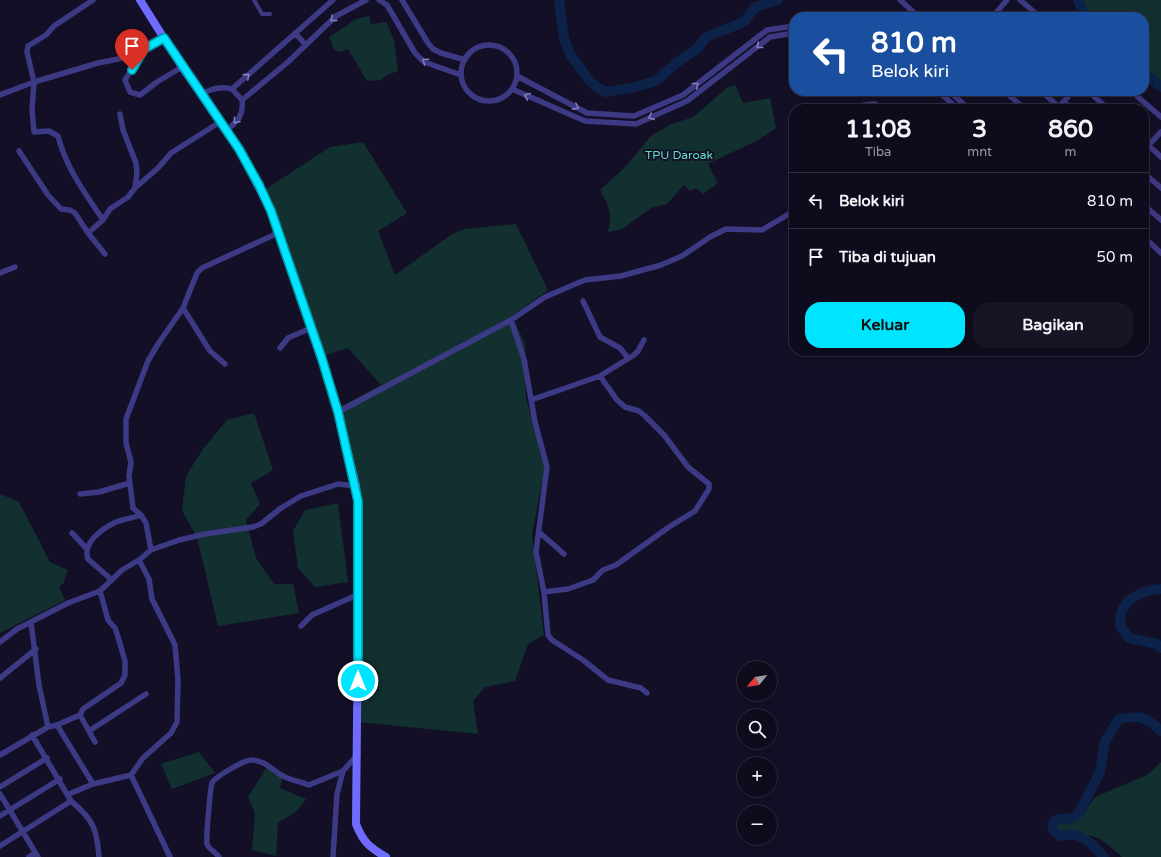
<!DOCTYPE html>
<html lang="id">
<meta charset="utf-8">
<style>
body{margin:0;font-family:"Varela Round",sans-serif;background:#171425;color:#f1f3f6;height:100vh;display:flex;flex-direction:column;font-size:15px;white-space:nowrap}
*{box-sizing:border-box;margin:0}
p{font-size:13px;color:#9b9ba3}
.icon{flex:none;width:22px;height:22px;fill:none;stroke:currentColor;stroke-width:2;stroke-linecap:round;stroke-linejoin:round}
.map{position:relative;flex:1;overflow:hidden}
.details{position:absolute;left:789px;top:104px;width:360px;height:252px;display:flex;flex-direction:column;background:#0e0b1c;border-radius:16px;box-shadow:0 4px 16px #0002,0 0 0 1px #2e2b3b}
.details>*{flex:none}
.top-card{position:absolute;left:789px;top:12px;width:360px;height:84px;border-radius:16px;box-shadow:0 4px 16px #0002,0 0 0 1px #2e2b3b;background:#1a4fa0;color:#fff;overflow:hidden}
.needle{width:26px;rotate:240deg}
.fabs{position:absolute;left:737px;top:661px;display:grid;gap:8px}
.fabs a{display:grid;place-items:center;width:40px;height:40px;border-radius:50%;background:#0e0b1c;box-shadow:0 4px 16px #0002,0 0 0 1px #2e2b3b;font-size:20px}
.pin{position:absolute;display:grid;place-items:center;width:34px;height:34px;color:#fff;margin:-41px -17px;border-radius:50% 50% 50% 0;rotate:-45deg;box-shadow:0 0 4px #0007}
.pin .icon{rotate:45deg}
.me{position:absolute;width:44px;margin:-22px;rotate:0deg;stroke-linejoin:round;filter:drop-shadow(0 0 3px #0008)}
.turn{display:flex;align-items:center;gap:14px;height:84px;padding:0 16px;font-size:18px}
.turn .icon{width:52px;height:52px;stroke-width:2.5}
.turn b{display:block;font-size:28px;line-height:34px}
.eta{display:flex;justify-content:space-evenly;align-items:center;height:68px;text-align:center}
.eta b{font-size:24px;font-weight:700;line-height:28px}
.button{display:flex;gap:8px;margin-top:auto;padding:8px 16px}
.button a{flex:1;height:46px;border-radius:16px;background:#00e5ff;color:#111;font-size:16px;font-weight:700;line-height:46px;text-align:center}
.button a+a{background:#171425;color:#f1f3f6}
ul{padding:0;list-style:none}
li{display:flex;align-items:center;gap:12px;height:56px;padding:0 16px;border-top:1px solid #2e2b3b}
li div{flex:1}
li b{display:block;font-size:15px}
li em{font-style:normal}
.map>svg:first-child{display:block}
.green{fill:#12302f}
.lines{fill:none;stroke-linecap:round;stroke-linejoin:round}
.river{stroke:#0c2248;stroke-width:10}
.pedestrian{stroke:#3d3a85;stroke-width:4}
.minor{stroke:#3d3a85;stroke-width:5.5}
.secondary{stroke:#6f6bff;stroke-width:8}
.oneway{stroke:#837fbc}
.route-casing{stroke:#0095a6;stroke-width:10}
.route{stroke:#00e5ff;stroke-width:7}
.labels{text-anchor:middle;stroke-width:4;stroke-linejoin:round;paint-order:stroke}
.park-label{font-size:12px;fill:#5fe0c0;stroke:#130f26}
</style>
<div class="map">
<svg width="1161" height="857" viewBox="0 0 1161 857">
<rect width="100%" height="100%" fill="#130f26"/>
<path class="green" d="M1080,0H1161V87L1144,72V17H1092Z
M369,16L371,24L386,22L394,40L398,71L387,75L381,80L367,81L348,49L339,52L334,50L329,37L356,19Z
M735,85L743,103L770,98L776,128L758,140L708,164L718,183L703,194L696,188L690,191L684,185L667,204L651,208L622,229L608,232C612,212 610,208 600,190L625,167L651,136L669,125L693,117L728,87Z
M363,142L407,213L378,231L395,275L452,234L465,229L516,224L548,290L512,316L525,344L526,398L545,467L532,535L544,635L528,644L515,681L485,687L473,701L478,734L358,722L357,492L336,409L381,385L348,348L320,357L266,189L330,147Z
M254,413L273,470L251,483L260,504L246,520L256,558L274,584H293L299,613L218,626L197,537L182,511L186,476L203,449L227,420Z
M0,494L19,502L50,562L68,570L63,584L59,587L65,600L0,633Z
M338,503L348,582L315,587L298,568L293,531L305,510Z
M199,752L215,773L172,789L161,764Z
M1161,762V857H1122C1100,836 1091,831 1060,836L1055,829L1057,823L1084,813L1095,797L1147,775Z
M268,765L283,777L280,788L306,799L296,812L278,823L276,856L252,850L255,813L248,797Z"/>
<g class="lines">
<path class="river" d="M559,0L564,38L570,54L590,81L598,88L606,92L631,88L656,81L676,63L697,49L706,37L744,22L755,7L778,0
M1078,0L1082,10L1088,17
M1144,73L1161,87
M1161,589C1147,590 1127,596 1122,611C1120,615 1121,622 1120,626L1129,638L1157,644L1161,648
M1104,857C1090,842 1082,831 1060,836L1054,831L1052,824L1056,820L1072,818L1079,813L1100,772L1105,741L1119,719C1140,715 1145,716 1161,731"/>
<path class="pedestrian" d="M254,0L262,14H270"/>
<path class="minor" d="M379,0L387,5L415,53L424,62L461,75
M402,0L428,43L433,49L441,53L465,60
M900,0L919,17
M1020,0L1040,17
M918,16L946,14H995L1007,0
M295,33L305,44
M461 73a28 28 0 1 1 56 0a28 28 0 1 1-56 0Z
M144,49L125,80L130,92L140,95L157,82L182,67
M517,76L587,113L634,116L683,95L767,30L794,26
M232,89L242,100
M512,89L585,121L636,124L687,101L770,37L794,33
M938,91L958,109
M949,91L969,109
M1004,91L1025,109
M1041,91L1059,107
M1088,91L1108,109
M1131,91L1161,117
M0,95L34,82L27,52L28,46L46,35L54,26L93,0
M201,95C211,88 220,86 232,89L333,0
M1064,102L1072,109
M854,109L864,105L875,104
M1057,109L1073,91
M226,131C237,121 244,116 242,100L288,62L336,16L366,0
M1144,141L1161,157
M1144,150L1161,132
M19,151L48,195L61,209L70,210L75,213L88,233
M1144,173L1161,188
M135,188L158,168L171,153L220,122
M1144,205L1161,220
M103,220L110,209L128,197L135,188L137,173L136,163L123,130L120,114
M1144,237L1161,253
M105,254L88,233L103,220C85,193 66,168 58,136L49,131L34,132L32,109L34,82L98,63L123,58L144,49L163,38
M0,273L15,267
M583,301L600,337L620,348L628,358
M183,308L210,351L225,364
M511,320L524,359L535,422L547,467L536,552L544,592L548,635L552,640L583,660L608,680L641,688L647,693
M280,348L288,338L311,328
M531,400L600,376L634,355L638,351L644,340
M338,412L511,320L545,297L573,285L585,280L621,276L661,265L682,256L710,237L726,229L762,230L794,211
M80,494L99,492L130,483
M539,532L564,554
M72,533L87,549
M151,550L146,523L141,515L133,508L129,476L131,462L126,443V419L148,361L158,344L183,308L197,273L202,268L278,233
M139,560L149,579L152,599L175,645L178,680L177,722L171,733L143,758L131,775L170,857
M112,580L88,559C82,543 102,529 114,523C122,519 133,518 141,515
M544,592L568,589L593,580L603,570L616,565L669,527L695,511L709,489V484L688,467L664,435L645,416L639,411L625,407L617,400L600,376
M31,622L39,685L48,727
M301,626L312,615L359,594
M0,642L17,629L68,603L100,591L122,570L139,560L151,550L179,540L205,534L253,527L261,524L281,508L301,496L338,484L356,486
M0,678L36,649
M57,725L80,715
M89,731L146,694
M95,742L80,715L83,709L121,683L125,675V661L118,637L115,628L108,620L100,591
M0,755L48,727L57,725L93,784
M0,787L47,758
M0,794L38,857
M69,794L93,784L131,775
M71,801C93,819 97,829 99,857
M0,816L60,779
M0,846L71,801L32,735
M29,857L35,853
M219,857C216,852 209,850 207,844C206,839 210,789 212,783C215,777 244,760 251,760C265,760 272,770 283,776C291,780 300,782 309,785L343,771
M333,857L337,794L343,771L358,754"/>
<path class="secondary" d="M140,0L182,67L239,149L271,211L322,359L338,412L356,486L359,517L356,824C363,842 369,847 386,857"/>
</g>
<defs><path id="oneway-chevron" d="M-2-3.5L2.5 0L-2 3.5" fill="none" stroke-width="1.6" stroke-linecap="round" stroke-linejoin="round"/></defs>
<g class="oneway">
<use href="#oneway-chevron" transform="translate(333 19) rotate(140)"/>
<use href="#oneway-chevron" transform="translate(759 46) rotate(142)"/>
<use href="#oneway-chevron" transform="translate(425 61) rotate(-145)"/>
<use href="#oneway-chevron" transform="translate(247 76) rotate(-40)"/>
<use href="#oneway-chevron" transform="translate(696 85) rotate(-38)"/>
<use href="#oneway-chevron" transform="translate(527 96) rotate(-157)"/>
<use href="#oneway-chevron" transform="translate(576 107) rotate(28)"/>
<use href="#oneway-chevron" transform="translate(651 117) rotate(156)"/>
<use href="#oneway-chevron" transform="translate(236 121) rotate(128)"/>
</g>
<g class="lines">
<defs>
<path id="route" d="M132,70L144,49L164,38L239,149L259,185L271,211L322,359L338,412L358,501V681"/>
</defs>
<use href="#route" class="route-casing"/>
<use href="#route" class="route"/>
</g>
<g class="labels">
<g class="park-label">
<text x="679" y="159">TPU Daroak</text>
</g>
</g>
</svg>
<div class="fabs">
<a><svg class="needle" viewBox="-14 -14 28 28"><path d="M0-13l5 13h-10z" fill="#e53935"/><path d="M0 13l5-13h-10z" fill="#9b9ba3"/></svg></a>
<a><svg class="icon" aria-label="search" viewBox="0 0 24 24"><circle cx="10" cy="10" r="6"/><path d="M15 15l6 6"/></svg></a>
<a>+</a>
<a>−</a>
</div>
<div class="pin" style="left:132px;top:70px;background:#d93025"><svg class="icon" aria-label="arrive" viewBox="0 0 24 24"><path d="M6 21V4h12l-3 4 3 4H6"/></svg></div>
<svg class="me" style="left:358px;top:681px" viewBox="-20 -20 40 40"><circle r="17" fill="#00e5ff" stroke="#fff" stroke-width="3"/><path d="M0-11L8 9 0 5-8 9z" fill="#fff"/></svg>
<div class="top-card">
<div class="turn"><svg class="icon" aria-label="left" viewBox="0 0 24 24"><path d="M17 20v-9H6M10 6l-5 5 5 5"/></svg><div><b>810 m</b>Belok kiri</div></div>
</div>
<section class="details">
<div class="eta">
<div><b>11:08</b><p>Tiba</p></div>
<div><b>3</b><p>mnt</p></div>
<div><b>860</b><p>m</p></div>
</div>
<ul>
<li><svg class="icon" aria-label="left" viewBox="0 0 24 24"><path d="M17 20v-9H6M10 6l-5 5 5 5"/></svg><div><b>Belok kiri</b></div><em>810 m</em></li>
<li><svg class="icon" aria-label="arrive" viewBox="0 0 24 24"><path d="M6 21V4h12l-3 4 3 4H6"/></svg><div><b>Tiba di tujuan</b></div><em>50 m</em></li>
</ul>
<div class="button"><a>Keluar</a><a>Bagikan</a></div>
</section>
</div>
